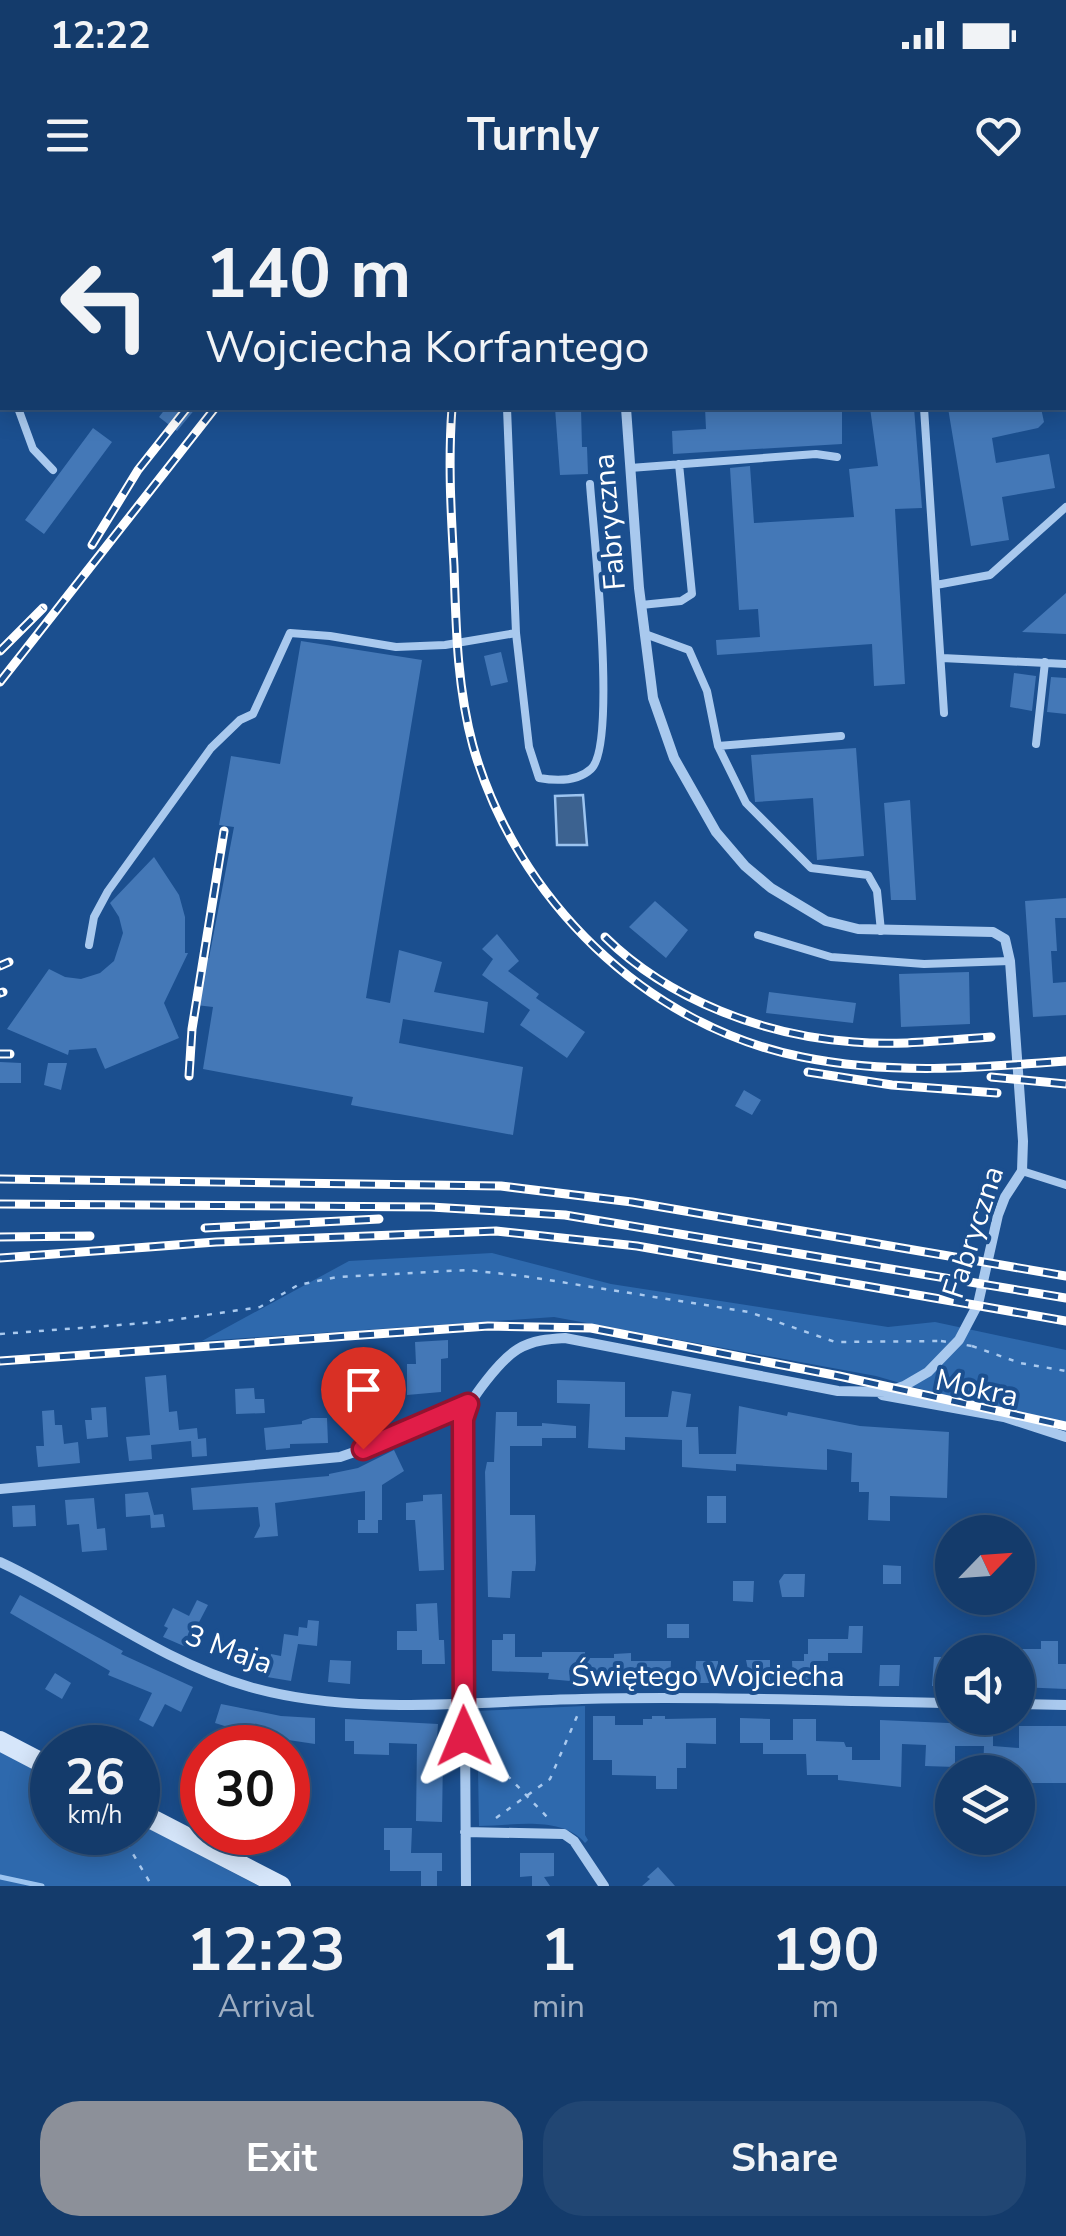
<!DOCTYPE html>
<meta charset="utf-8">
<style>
body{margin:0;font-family:"Nunito Sans",sans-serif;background:#214673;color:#f1f3f6;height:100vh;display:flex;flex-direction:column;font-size:38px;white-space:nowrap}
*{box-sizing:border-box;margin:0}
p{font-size:32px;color:#9dadc1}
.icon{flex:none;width:55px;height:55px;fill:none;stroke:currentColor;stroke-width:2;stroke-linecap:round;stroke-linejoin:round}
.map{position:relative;height:1686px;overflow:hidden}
.sheet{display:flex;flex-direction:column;background:#143b6b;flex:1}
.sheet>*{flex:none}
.hud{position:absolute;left:0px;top:0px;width:1068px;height:210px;box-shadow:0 5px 25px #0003,0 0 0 2px #33557e;background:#143b6b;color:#f1f3f6;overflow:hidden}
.needle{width:65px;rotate:65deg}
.tools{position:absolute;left:935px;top:1315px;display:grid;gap:20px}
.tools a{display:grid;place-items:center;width:100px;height:100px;border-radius:50%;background:#143b6b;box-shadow:0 5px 25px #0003,0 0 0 2px #33557e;font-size:50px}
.speed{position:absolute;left:30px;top:1525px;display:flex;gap:20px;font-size:50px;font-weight:700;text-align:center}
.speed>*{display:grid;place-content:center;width:130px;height:130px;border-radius:50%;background:#143b6b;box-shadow:0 5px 25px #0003,0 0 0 2px #33557e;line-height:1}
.speed small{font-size:25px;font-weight:400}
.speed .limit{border:15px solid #d22;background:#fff;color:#111}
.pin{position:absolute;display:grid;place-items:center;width:85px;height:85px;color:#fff;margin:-102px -42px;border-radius:50% 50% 50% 0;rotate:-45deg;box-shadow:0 0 10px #0007}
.pin .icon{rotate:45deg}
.me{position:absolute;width:110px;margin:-55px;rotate:359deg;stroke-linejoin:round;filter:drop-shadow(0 0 8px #0008)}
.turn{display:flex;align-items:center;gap:35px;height:210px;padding:0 40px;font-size:45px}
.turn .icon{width:130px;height:130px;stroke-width:2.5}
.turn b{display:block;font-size:70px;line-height:85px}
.eta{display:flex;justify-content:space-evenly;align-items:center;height:170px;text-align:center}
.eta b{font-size:60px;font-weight:700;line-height:70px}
.primary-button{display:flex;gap:20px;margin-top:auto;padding:20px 40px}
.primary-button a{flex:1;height:115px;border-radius:40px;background:#8c9099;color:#fff;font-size:40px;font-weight:700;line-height:115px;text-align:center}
.primary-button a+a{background:#214673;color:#f1f3f6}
.status{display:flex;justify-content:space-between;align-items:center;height:70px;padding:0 50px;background:#143b6b;direction:ltr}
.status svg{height:28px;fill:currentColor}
header{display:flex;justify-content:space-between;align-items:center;height:130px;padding:0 40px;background:#143b6b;font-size:45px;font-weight:700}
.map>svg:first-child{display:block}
.green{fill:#2e69ad}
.water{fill:#3c6290;stroke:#9cc4f0;stroke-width:2.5}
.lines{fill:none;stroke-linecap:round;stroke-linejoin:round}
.stream{stroke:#9cc4f0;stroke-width:5}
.building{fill:#4478b7}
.path{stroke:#a9c9ee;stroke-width:2.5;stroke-dasharray:5 8;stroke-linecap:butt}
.lane{stroke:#a9c9ee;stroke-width:8}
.street{stroke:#a9c9ee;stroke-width:10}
.secondary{stroke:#d6e6fa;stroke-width:20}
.rail-casing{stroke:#fff;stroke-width:9}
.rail{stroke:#1b4f8f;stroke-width:5;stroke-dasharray:15;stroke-linecap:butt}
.path-bridge{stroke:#a9c9ee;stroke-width:2.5;stroke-dasharray:5 8;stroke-linecap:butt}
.route-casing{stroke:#92132f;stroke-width:25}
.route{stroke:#e11d48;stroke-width:18}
.labels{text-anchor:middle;stroke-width:8;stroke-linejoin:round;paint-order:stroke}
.street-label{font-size:30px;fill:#fff;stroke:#1b4f8f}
</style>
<div class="status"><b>12:22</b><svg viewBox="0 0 49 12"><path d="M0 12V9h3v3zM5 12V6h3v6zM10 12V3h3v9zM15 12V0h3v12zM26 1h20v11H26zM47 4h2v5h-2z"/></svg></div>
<header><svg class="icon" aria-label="menu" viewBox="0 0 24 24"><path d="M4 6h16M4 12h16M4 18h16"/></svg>Turnly<svg class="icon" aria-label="heart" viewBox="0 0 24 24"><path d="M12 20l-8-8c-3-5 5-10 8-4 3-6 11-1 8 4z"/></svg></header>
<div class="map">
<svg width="1066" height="1686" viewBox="0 0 1066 1686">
<rect width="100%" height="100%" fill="#1b4f8f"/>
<path class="green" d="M534,0H1066V84L1065,2H534Z
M492,1053L611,1084L888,1127L935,1122L1066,1150V1231L876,1176L554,1117L202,1141L349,1061Z
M585,1506V1635L588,1640L585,1643C561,1615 512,1626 479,1626L477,1511Z
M0,1551L52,1579V1632H138V1623L259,1686H0Z"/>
<path class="water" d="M583,595L587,645H557L555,596Z"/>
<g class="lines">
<path class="stream" d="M0,1677L42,1686"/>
</g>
<path class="building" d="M166,208H196L177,231L159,217Z
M555,208H581L582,247H587L588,274L560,275Z
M705,208H842V244L673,254L672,231L706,229Z
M870,208H914L922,308L895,309L905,484L874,486L872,444L717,455L716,440L760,437L758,409L739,410L730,268L750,266L754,323L854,317L849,269L878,266Z
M948,208H1041L1044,222L1038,228L992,238L996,263L1049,254L1055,288L1002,297L1009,340L971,346Z
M93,228L112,242L44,334L25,320Z
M1066,393V434L1022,432Z
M301,441L422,460L366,798L390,803L399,750L442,762L434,792L488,802L484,833L403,819L399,843L523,867L513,935L351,905L353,897L203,869L213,807L196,805L204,757L209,758L234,627L219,625L231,556L280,564Z
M501,452L508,482L491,486L484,456Z
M1014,473L1036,476L1032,511L1010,507Z
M1051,477L1066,478V514L1047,512Z
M856,548L864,656L817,660L813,598L755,602L751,555Z
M910,600L916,700H891L884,603Z
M154,657L179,695L185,717V753H188L164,803L179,838L105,869L96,848L69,850L68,855L7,829L49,769L65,777L81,779L100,773L114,761L123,733L119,717L110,703Z
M1066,698V718H1055L1057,751H1051L1053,783L1066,782V815L1033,817L1025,701Z
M655,701L688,730L666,758L629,727Z
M497,734L519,761L508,771L539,794L536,798L585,832L567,858L520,825L530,810L482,775L493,759L482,749Z
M969,772L970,824L901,827L899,774Z
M769,792L856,803L853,823L766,813Z
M0,862L21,863V883H0Z
M48,863H67L61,890L44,885Z
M744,890L761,900L752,915L735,906Z
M448,1140V1158L441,1159V1192L407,1195V1164H416L415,1142Z
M166,1175L169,1212L177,1211L179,1230L197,1228L198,1239L206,1238L207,1256L192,1257L191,1241L151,1245L152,1259L129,1261L126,1237L150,1235L145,1177Z
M557,1180L625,1182V1217H668L672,1191L691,1194L686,1227H698L699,1254H736L739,1206L787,1216L788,1212L860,1226L949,1232L947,1298L890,1296V1321L868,1320L869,1292H859V1282H851L852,1253L827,1249V1270L736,1264V1271L682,1267V1240L625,1237V1250L588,1248L590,1204L557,1203Z
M254,1188L255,1199H264L265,1213L236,1214L235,1189Z
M377,1195L379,1201L386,1199L391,1216L370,1221L364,1198Z
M106,1207L108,1237L87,1239L85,1220H92L91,1208Z
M54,1210L55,1225H62L64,1244L78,1242L80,1263L38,1267L36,1246H44L42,1211Z
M496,1212H517V1226H542V1223L576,1226V1238H542V1246H510V1315H535L536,1363L535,1371H512L510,1398L488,1397L485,1272L487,1262H494Z
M311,1218H327L328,1243L290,1244V1248L266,1250L264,1228L302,1224V1221Z
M394,1250L404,1271L382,1285V1320H378V1333H358V1320H365V1291L275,1303L278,1336L254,1338L260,1326L258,1307L193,1310L191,1288L329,1276V1274L358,1268Z
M148,1292L154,1315L163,1314L165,1327L151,1328L150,1315L126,1317L125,1294Z
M442,1294L444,1370L419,1371L415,1320H406V1303L423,1301V1295Z
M707,1296H726V1323H707Z
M94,1298L97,1329L105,1328L107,1350L82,1352L79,1324L67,1325L65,1300Z
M35,1305L36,1326L13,1327L12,1306Z
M883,1365L901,1366V1384H883Z
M784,1374H805L804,1397H782L779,1381Z
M733,1381H754L753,1402L733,1401Z
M20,1395L123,1451L121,1454L193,1487L181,1512L165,1504L153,1527L139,1520L152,1493L108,1475L110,1471L10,1413Z
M197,1400L208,1405L186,1447L163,1437L168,1428L164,1426L173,1408L189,1416Z
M437,1403L439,1440H444L445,1464H422V1450H397V1431H417L416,1404Z
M308,1420L319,1421L317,1446L298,1444L291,1481L267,1477L271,1454L281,1456L284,1434L298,1436L299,1427L307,1428Z
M667,1424H689V1438H667Z
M849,1426H863L862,1453H828V1461H817V1484H793L792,1461H804V1454H808V1439H848Z
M503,1434H515V1457H542V1452H585V1458H614V1454L631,1453V1461H671L670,1482L622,1476V1481H593V1470H569L570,1481L548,1479L549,1473L492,1471V1440H503Z
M1041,1441H1058V1464H1066V1489L1018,1487V1449H1041Z
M934,1457H952V1486H932Z
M330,1460L351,1461L350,1484L328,1482Z
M746,1460H770V1484H751Z
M696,1461H718V1483H695Z
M880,1465H900L899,1486H879Z
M55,1473L71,1483L62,1499L45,1489Z
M221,1504L281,1516L315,1518V1544L255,1535L252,1548H225L231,1528L215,1523Z
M593,1516H615V1525H643V1519H652V1516H665V1519L716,1518V1544L686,1543V1568H677V1589H656V1576L612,1575V1560H593Z
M740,1518L770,1519V1540H793V1519H816V1541L844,1542L846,1547H852V1560H880V1520L993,1525V1546L1019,1548V1526H1066V1583H1018V1572H983L984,1546H955V1567L925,1566L926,1545L902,1544L901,1587L838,1580V1575H807L806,1554H763V1543H740Z
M345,1519L438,1524L436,1555H443L442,1622L416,1621L417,1544L389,1543V1555L354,1554V1541H345Z
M384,1628H412L411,1653H442V1671H437V1686H421V1671H390V1650H384Z
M520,1653H554V1676L544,1677L550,1686H532V1676L520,1677Z
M658,1667L675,1686H642L650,1679L647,1677Z"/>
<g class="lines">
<path class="path" d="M0,1134L159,1122L260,1107L298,1085L337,1077L467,1070L523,1076L749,1112L835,1142L939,1141
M972,1146L1020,1163L1066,1171
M480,1547L551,1621
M496,1618L550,1579L578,1514
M120,1632L152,1686"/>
<path class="lane" d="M797,0V2
M18,208L33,249L53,270
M507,208L516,433L529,547L539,578C556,581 577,582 591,569C618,545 593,329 590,284
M924,208L944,513
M630,268L816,254L837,257
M936,385L990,375L1066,307
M641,405L681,401L692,394L679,264
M645,434L689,450L707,491L718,546L746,603L811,668L868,675L877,691L881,731
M942,458L1066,464
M1036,544L1045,462
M718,546L841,536
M758,735L831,757L924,764L1010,761
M89,745L94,717L108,691L211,548L240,520L253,514L290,433L330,436L396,447L445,445L516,433
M1022,971L1066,985"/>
<path class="street" d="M878,0V2
M882,1195L1004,1217L1066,1237
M0,1289L340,1257L386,1241L467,1204
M0,1362C84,1401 159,1461 250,1487C357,1517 472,1501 582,1499C705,1496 829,1501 952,1503
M1018,1504L1066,1505
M465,1632L564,1634L574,1641L604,1686
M466,1686L463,1219C469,1200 500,1160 518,1149C533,1140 549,1139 565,1138L838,1191L886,1192L904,1186L928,1172L959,1140L978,1104L998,1015L1005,997L1022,971L1023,941L1010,761L1005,739L993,732L858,729L826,721L771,688L745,666L716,632L674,558L653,498L639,388L626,208"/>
<path class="secondary" d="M307,2L308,0
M544,2V0
M1065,77H1066
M0,125H2
M0,1541L52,1568
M138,1612L281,1686"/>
<defs>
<path id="rail" d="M370,2L372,0
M484,2V0
M452,208C448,261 451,313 454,366C456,427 457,487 473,546C516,699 646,826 802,857C890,875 978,868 1066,861
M92,345L138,270L187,208
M0,451L43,408
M0,482L215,208
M605,737C669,800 765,836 854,842C900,846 946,840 991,837
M0,766L9,762
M0,793L3,792
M0,854H10
M808,872L892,885L997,893
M189,876L192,829L224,631
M991,877L1066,884
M0,979L501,986L632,1002L1066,1076
M0,1004L431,1007L565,1015L1066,1098
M205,1028L379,1019
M0,1037L90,1036
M0,1058L216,1042L496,1031L637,1046L1066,1121
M0,1161L488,1126L591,1128L839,1176L1066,1226"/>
</defs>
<use href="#rail" class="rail-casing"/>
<use href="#rail" class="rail"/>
<path class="path-bridge" d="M941,1141L972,1146"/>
</g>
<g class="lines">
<defs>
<path id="route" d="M363,1249L468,1204L463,1219L464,1536"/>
</defs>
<use href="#route" class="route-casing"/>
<use href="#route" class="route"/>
</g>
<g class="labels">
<g class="street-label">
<text transform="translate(609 322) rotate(-95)" y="10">Fabryczna</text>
<text transform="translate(973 1032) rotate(-72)" y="10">Fabryczna</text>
<text transform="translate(977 1188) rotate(12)" y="10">Mokra</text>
<text transform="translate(229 1449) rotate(20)" y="10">3 Maja</text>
<text x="708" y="1486">Świętego Wojciecha</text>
</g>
</g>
</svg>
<div class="tools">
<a><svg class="needle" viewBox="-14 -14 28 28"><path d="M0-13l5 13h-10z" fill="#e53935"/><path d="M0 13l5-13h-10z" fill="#9dadc1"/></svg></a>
<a><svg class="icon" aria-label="sound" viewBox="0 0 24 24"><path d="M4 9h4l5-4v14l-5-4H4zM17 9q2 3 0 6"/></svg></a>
<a><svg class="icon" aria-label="layers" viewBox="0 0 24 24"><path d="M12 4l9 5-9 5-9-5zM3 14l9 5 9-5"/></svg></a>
</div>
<div class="speed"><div>26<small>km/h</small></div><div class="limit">30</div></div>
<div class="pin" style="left:363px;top:1249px;background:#d93025"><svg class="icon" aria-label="arrive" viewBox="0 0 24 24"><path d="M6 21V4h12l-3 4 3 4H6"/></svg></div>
<svg class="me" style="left:464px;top:1536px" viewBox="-20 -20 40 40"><path d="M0-17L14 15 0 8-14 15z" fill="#e11d48" stroke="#fff" stroke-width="4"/></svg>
<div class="hud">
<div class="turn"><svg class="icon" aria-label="left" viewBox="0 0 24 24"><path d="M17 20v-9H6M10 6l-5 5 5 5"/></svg><div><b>140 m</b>Wojciecha Korfantego</div></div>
</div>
</div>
<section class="sheet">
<div class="eta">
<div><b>12:23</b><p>Arrival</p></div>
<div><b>1</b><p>min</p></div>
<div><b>190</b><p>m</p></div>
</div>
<div class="primary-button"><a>Exit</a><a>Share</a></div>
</section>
